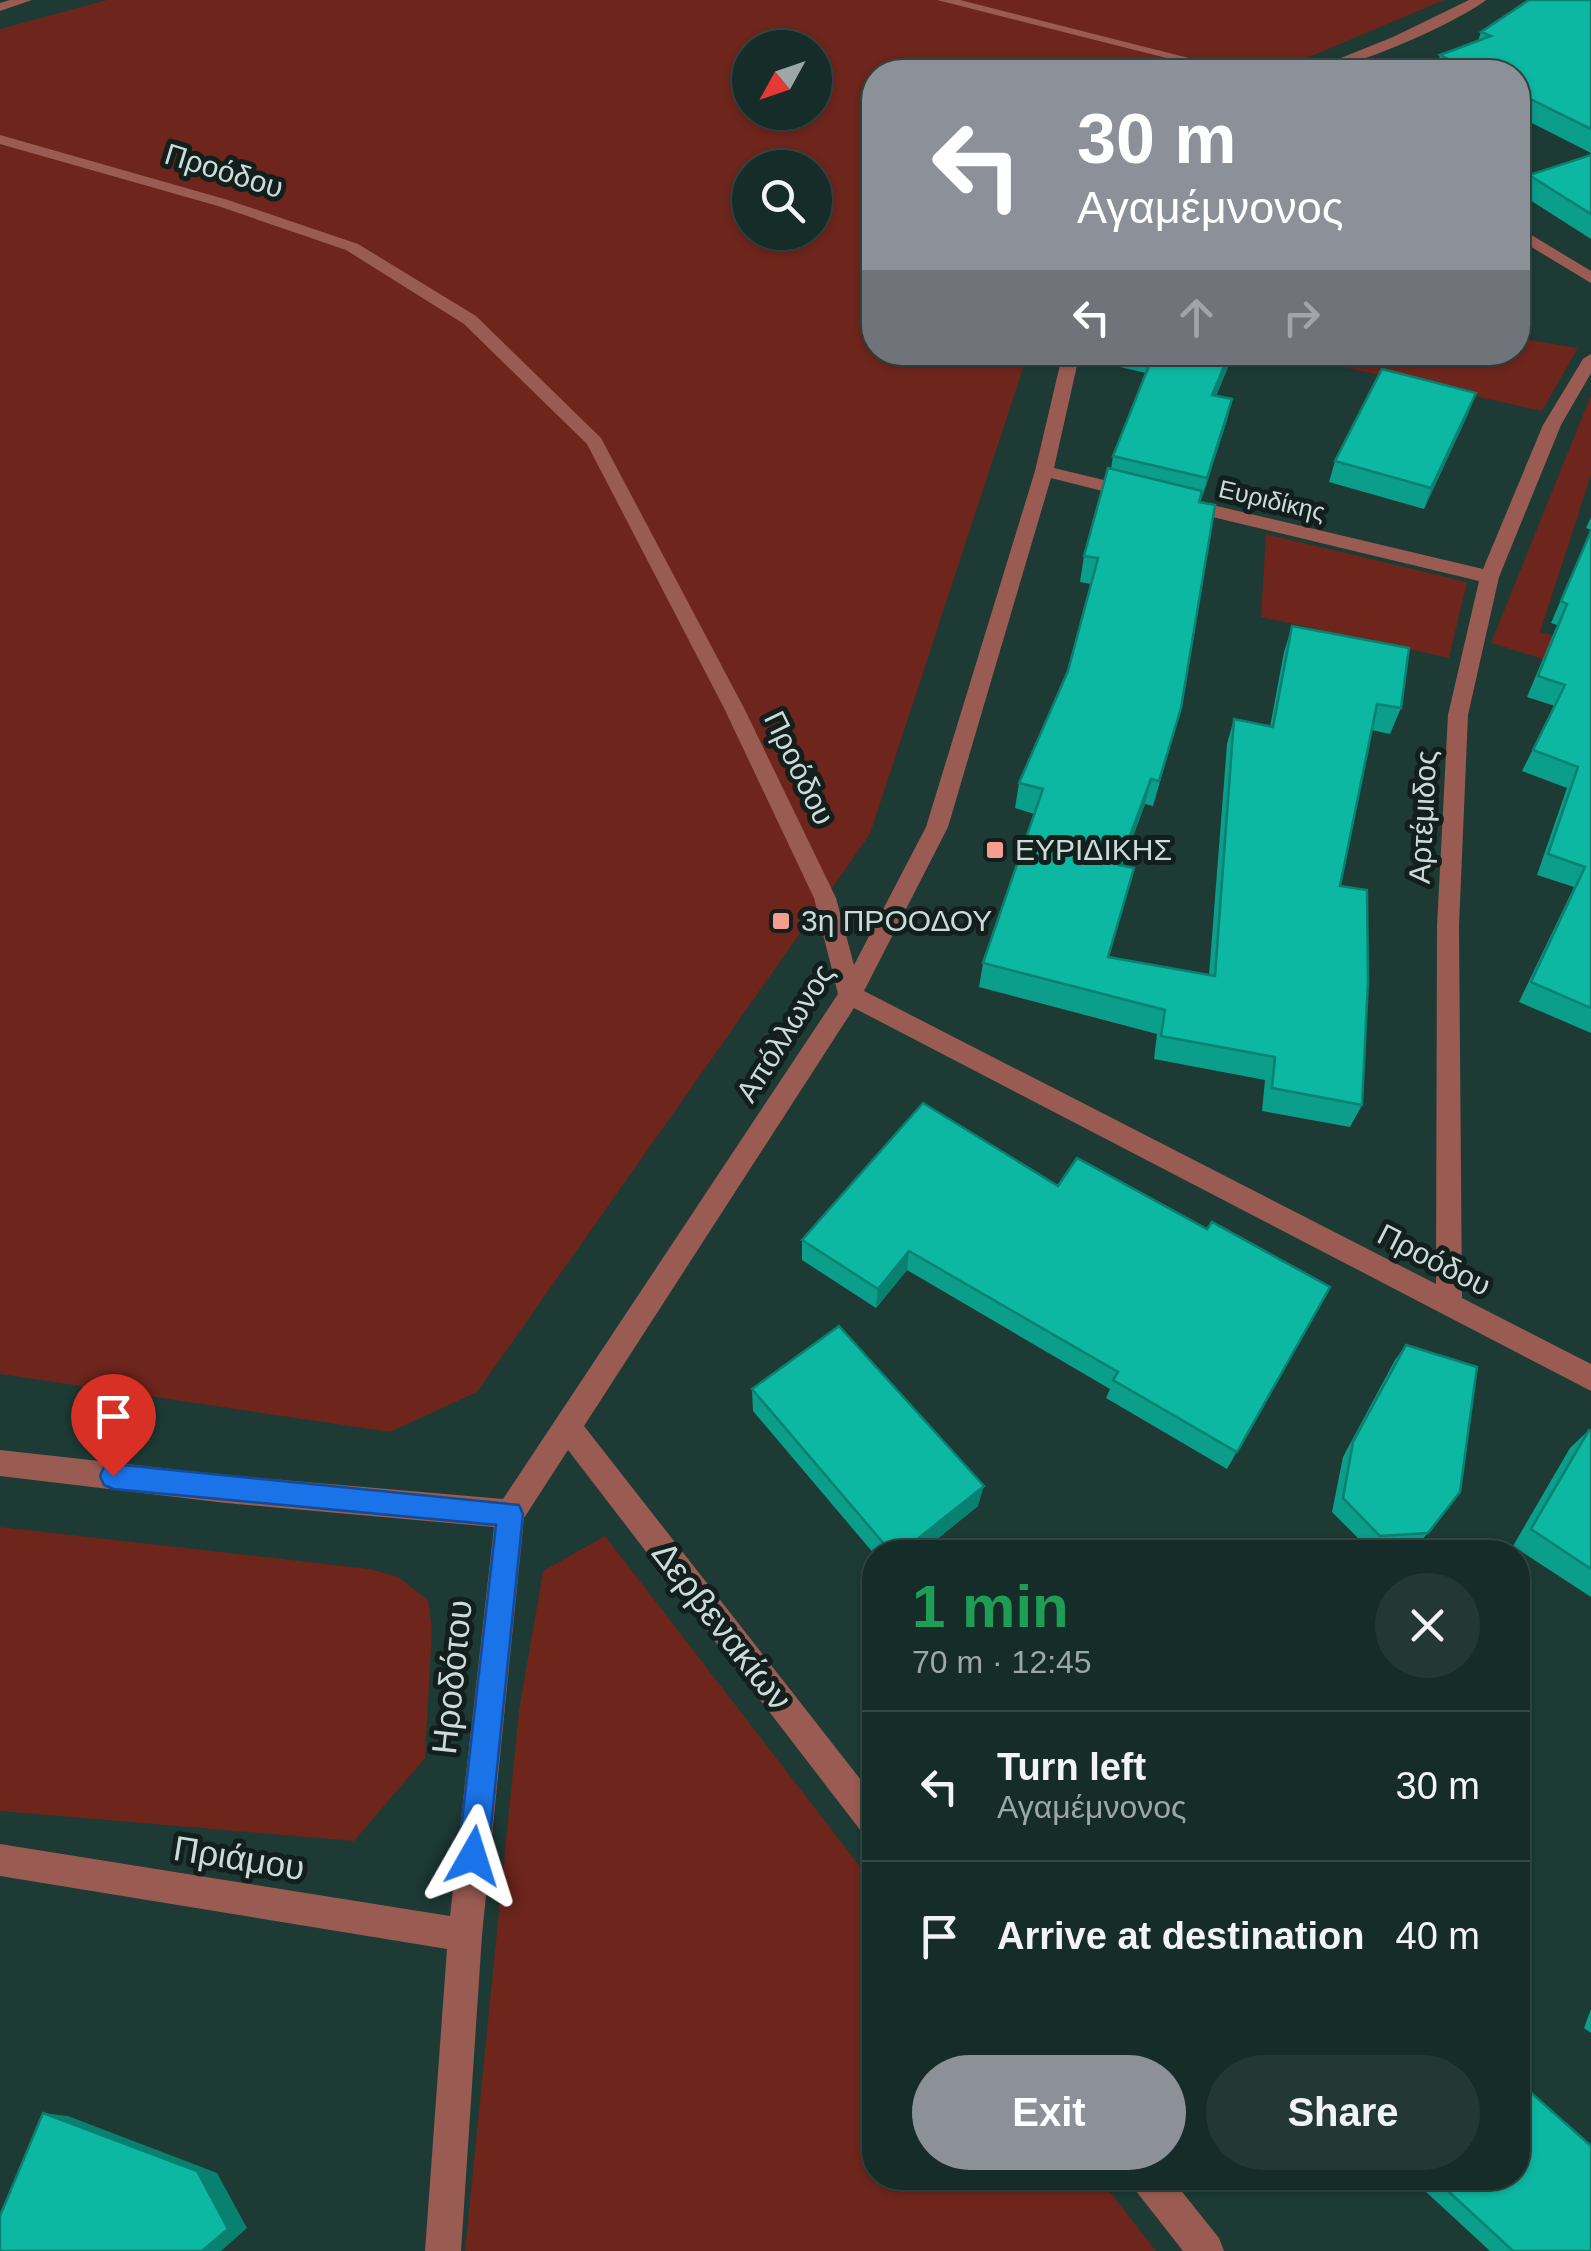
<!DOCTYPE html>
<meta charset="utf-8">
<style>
body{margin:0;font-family:Helvetica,sans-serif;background:#233834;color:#f1f3f6;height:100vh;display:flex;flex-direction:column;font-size:38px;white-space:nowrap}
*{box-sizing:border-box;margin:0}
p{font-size:32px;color:#9ea7a8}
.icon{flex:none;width:55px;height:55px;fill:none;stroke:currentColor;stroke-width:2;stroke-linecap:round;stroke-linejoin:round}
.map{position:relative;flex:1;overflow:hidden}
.sheet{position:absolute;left:862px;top:1540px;width:668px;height:650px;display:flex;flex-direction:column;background:#162c28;border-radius:40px;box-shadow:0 2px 8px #0004,0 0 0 2px #354845}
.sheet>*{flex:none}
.top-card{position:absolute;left:862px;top:60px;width:668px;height:305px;border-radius:40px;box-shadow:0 2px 8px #0004,0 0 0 2px #354845;background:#8c9099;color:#fff;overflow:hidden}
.needle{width:65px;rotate:230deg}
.tools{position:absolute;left:732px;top:30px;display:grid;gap:20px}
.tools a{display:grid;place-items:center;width:100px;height:100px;border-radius:50%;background:#162c28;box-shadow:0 2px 8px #0004,0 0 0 2px #354845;font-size:50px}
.pin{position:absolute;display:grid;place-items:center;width:85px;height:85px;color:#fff;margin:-102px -42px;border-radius:50% 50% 50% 0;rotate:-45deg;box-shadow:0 0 10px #0007}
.pin .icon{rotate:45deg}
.me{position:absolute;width:110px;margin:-55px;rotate:6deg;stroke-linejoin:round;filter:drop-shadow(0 0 8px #0008)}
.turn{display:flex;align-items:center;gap:35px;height:210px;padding:0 50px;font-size:45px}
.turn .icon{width:130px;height:130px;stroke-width:2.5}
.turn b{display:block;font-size:70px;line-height:85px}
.lanes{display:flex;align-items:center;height:95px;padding:0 50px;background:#0003;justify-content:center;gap:50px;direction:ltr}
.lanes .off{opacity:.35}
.round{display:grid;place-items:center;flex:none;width:105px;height:105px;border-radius:52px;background:#233834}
.summary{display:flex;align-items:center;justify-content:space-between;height:170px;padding:0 50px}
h1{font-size:60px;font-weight:600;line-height:75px;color:#1e9e55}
.button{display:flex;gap:20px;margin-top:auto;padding:20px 50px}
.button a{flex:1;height:115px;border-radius:60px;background:#8c9099;color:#fff;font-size:40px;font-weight:600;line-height:115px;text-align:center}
.button a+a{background:#233834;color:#f1f3f6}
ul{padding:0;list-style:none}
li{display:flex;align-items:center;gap:30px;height:150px;padding:0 50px;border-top:2px solid #354845}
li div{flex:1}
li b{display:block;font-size:38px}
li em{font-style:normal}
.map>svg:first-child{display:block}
.green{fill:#6d251c;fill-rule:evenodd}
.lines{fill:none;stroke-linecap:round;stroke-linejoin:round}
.minor{fill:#9a5c52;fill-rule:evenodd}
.wall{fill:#0b9e8b}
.shaded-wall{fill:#098171}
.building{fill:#0db8a2;stroke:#098171;stroke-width:2.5}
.route{fill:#1a73e8;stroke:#114b97;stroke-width:2.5}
.poi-dot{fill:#f59d8e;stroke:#121f1c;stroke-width:4}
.labels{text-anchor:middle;stroke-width:10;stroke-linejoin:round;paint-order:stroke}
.far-street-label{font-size:25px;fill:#cbdcd8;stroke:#121f1c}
.street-label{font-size:30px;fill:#cbdcd8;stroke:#121f1c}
.poi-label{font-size:30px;fill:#cbdcd8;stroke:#121f1c;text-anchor:start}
.near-street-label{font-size:35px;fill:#cbdcd8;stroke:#121f1c}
</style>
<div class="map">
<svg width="1591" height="2251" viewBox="0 0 1591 2251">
<rect width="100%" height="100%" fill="#1d3a35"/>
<path class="green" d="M107,0H1444L1274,72H875V352L1028,353L870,834L477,1392L390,1432L0,1374V29ZM750,48H815V112H750ZM750,168H815V232H750Z
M1518,338L1578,348L1542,411L1339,366L1324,356V352H1518Z
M1591,395V475L1540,632L1591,647V674L1491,643Z
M1266,534L1467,582L1449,658L1261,617Z
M0,1527L370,1569L398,1577L428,1600L432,1629L425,1758L354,1841L0,1811Z
M605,1536L875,1886V2178H1099L1156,2251H465L519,1711L543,1571Z"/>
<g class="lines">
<path class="minor" d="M10,0H32L0,11V3Z
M937,0H960L1244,72H1222Z
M1469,0H1486C1457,23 1342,74 1306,72L1393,37Z
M0,135L228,200L358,244L476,316L601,438L744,708L836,898L854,965L926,827L1035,471L1063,352H1080L1054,468L1141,489L1143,493L1134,499L1051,478L948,827L864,991L1436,1284L1437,926L1448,715L1479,581L1183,510L1174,504L1183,498L1483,569L1543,425L1583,359L1591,354V373L1561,425L1499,577L1468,715L1459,926L1462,1298L1591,1364V1391L854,1008L584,1426L875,1798V1840L864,1835L568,1450L524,1518L482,1935L461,2251H425L447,1949L0,1876V1844L450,1916L494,1527L226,1503L0,1476V1450L226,1475L503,1499L838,994L814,898L724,708L587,444L464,324L346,250L218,206L0,144Z
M1518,227L1591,271V283L1518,239Z
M1131,2178H1171L1219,2238L1224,2251H1183L1136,2191Z"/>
</g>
<path class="wall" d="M1591,0V153L1518,116V72H1435L1440,55L1478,41L1481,32Z
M1591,155V239L1522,195L1529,175Z
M1113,352H1234L1216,396L1232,399L1227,420L1200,503L1181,708L1153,806L1145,804L1122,866L1127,893L1109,957L1209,975L1227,744L1234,719L1270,727L1284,652L1292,626L1401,708L1390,734L1371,730L1340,886L1362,1105L1350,1127L1262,1111L1265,1080L1154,1059L1157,1034L979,987L983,963L1034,814L1015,808L1019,783L1068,671L1091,584L1080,582L1084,556L1111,469L1113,456L1146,373L1111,365Z
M1468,414L1424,509L1329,482L1335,461Z
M1591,517V1033L1519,1002L1574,887L1537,875L1567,788L1522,771L1555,706L1527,697L1557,625L1551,623L1591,530L1586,528Z
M1207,1229L1330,1287L1227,1469L1106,1398L1110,1389L907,1270L876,1308L802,1260V1240Z
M1406,1345L1428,1533L1416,1546L1369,1549L1332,1512L1343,1457L1395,1360Z
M752,1389L978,1506L921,1552H875V1555L753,1411Z
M1589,1430L1591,1431V1597L1513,1546L1570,1448Z
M1591,2009V2033L1584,2028Z
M1411,2178H1518L1591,2251H1490Z"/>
<path class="shaded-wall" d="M1230,352H1234L1208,416L1212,395Z
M1476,393L1468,414L1424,509L1431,488Z
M1232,399L1227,420L1202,499L1207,478Z
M1151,779L1145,804L1113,890L1119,865Z
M909,1251L907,1270L876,1308L878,1289Z
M984,1486L978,1506L921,1552H901Z
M43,2113L68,2116L217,2173L247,2228L221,2251H202Z"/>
<path class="building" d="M1529,0H1591V129L1518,93V72H1475L1440,55L1491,36L1481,32Z
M1591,155V214L1529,175Z
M1152,352H1230L1212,395L1232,399L1207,478L1113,456L1154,353Z
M1382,369L1476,393L1431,488L1335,461Z
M1108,468L1202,491L1199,502L1215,505L1181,708L1159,781L1151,779L1119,865L1134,868L1108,957L1215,976L1234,719L1273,727L1292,626L1409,648L1401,708L1377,704L1340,886L1367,890L1368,981L1362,1105L1272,1088L1275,1057L1161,1036L1165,1010L983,963L1043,789L1019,783L1068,671L1098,558L1084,556Z
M1591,531V1008L1531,982L1585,867L1548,854L1578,767L1533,750L1565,685L1538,676L1567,604L1561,601Z
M923,1103L1058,1186L1077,1158L1207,1229L1212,1222L1330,1287L1237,1452L1113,1380L1118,1372L909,1251L878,1289L802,1240Z
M839,1326L984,1486L901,1552H891L752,1389Z
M1406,1345L1477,1367L1460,1492L1428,1533L1380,1536L1343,1498L1353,1442Z
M1589,1430L1591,1431V1569L1531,1529Z
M1518,2081L1591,2146V2251H1513L1434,2178H1518Z
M43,2113L197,2171L228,2229L202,2251H0V2216Z"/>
<path class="route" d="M113,1464L519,1505L523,1514L488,1856L484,1867L473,1871L463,1867L458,1856L496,1525L113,1489L104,1485L100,1476L104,1467Z"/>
<g class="poi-dot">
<rect x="985" y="840" width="20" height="20" rx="5"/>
<rect x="771" y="911" width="20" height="20" rx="5"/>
</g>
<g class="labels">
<g class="far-street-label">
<text transform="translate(1272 500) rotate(13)" y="9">Ευριδίκης</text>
</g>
<g class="street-label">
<text transform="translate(224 171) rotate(17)" y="10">Προόδου</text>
<text transform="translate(799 768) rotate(64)" y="10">Προόδου</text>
<text transform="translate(1423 817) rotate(-87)" y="10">Αρτέμιδος</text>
<text transform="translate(785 1033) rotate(-58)" y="10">Απόλλωνος</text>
<text transform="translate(1434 1260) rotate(27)" y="10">Προόδου</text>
</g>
<g class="poi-label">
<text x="1015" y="860">ΕΥΡΙΔΙΚΗΣ</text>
<text x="801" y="931">3η ΠΡΟΟΔΟΥ</text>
</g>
<g class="near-street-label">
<text transform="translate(722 1626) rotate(52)" y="12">Δερβενακίων</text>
<text transform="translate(452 1677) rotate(-84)" y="12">Ηροδότου</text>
<text transform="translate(239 1858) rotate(9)" y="12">Πριάμου</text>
</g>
</g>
</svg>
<div class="tools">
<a><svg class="needle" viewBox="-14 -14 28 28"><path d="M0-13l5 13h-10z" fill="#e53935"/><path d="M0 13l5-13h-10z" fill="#9ea7a8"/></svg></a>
<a><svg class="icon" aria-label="search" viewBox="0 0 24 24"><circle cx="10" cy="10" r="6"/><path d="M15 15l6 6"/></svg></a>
</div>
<div class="pin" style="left:113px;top:1476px;background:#d93025"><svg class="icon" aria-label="arrive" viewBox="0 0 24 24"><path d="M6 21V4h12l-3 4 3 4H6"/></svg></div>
<svg class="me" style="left:473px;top:1856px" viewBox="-20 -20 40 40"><path d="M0-17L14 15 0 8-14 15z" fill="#1a73e8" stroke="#fff" stroke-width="4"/></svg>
<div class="top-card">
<div class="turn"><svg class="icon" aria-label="left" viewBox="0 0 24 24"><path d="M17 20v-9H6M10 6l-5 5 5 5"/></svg><div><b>30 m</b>Αγαμέμνονος</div></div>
<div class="lanes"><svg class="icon" aria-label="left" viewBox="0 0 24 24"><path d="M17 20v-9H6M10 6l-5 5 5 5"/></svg><svg class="icon off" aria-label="ahead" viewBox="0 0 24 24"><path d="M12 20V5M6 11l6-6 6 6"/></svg><svg class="icon off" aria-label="right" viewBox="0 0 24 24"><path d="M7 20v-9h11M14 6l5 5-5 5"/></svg></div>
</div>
<section class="sheet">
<div class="summary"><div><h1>1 min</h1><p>70 m · 12:45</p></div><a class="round"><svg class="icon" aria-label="close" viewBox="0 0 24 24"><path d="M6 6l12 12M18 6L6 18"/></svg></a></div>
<ul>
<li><svg class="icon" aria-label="left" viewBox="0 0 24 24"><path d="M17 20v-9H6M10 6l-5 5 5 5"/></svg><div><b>Turn left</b><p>Αγαμέμνονος</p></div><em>30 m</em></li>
<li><svg class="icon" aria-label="arrive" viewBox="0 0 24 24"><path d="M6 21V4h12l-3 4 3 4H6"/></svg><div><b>Arrive at destination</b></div><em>40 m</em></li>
</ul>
<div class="button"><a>Exit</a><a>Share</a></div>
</section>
</div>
